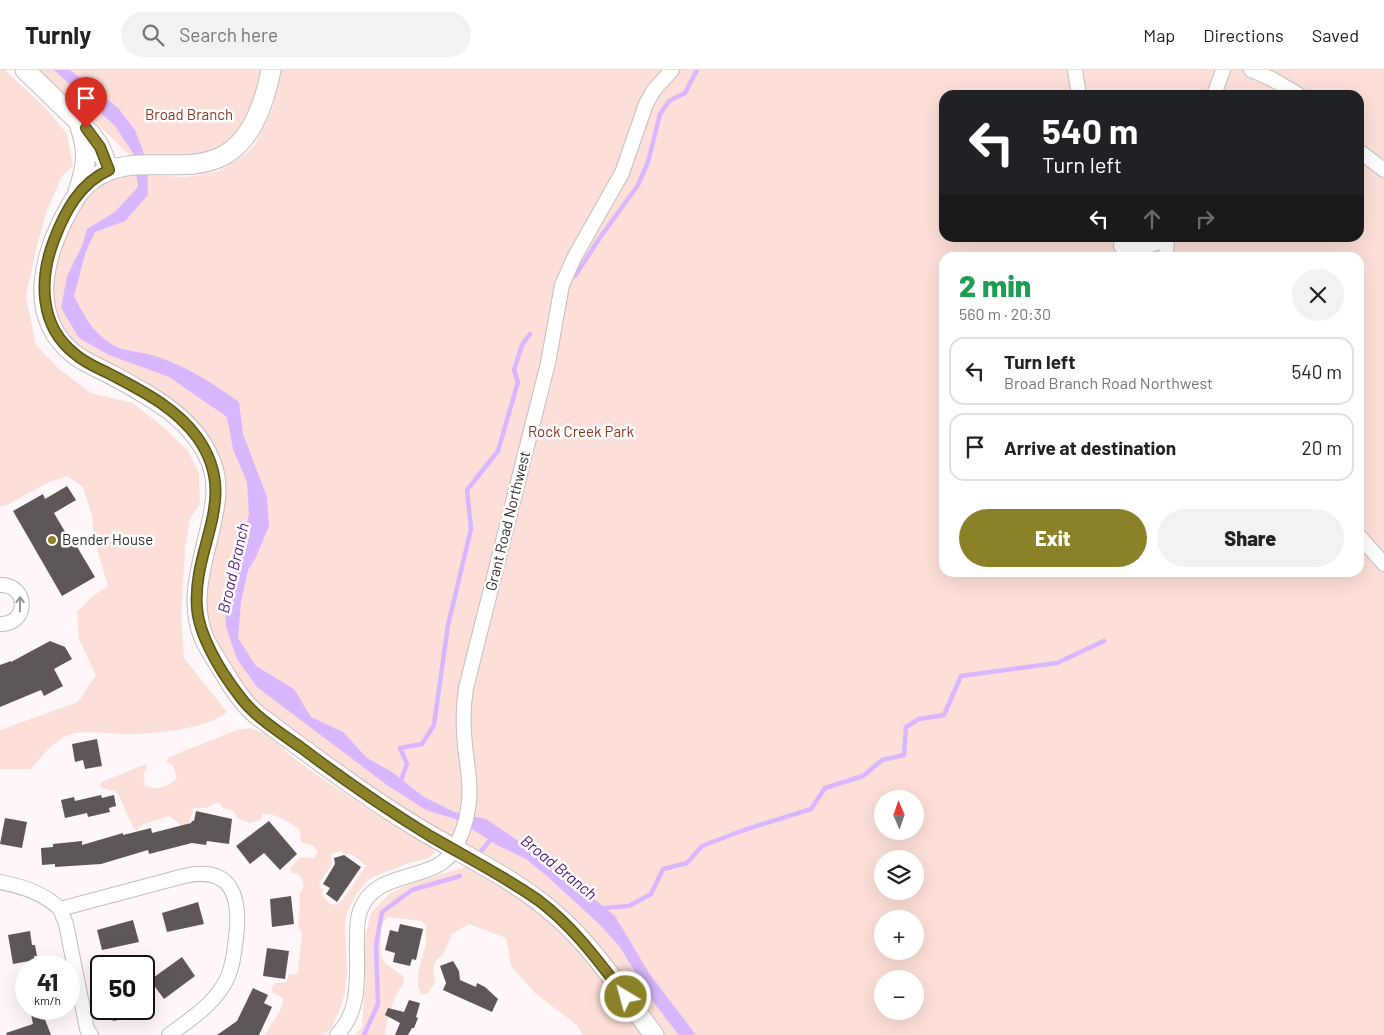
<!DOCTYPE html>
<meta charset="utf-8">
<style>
body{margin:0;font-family:Barlow,sans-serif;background:#f2f2f2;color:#222;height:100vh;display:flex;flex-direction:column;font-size:19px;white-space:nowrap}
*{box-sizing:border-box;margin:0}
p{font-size:16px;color:#767676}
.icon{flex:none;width:28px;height:28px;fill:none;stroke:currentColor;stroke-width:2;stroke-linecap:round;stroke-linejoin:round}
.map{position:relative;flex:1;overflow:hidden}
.details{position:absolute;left:939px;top:182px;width:425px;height:325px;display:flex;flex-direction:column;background:#fff;border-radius:15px;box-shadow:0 5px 20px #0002}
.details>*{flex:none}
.banner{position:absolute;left:939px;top:20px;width:425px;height:152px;border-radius:15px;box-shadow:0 5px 20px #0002;background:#202124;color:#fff;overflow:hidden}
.needle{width:32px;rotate:358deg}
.buttons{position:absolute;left:874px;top:720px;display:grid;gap:10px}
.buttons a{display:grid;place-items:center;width:50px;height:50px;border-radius:50%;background:#fff;box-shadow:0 5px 20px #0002;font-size:25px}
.speed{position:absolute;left:15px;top:885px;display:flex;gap:10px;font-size:25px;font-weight:700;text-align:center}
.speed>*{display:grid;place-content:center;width:65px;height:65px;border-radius:50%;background:#fff;box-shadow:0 5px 20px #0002;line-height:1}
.speed small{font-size:12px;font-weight:400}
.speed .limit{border:2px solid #111;border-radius:8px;background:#fff;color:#111}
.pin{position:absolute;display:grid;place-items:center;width:42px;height:42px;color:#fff;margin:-51px -21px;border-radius:50% 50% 50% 0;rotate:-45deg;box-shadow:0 0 5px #0007}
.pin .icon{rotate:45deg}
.me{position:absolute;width:55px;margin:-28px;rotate:323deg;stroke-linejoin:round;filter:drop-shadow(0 0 4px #0008)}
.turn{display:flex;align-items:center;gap:18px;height:105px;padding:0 20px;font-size:22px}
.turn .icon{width:65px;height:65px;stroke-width:2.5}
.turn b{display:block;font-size:35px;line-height:42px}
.lanes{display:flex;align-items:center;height:48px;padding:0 20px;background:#0003;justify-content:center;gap:25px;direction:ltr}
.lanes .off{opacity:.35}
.round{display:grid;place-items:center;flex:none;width:52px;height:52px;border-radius:26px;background:#f2f2f2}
.overview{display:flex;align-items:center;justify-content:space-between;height:85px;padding:0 20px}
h1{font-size:30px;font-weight:800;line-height:38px;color:#1e9e55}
.primary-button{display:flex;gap:10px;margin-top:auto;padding:10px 20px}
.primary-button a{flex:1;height:58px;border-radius:30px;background:#8b8128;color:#fff;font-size:20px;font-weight:800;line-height:58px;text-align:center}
.primary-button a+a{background:#f2f2f2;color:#222}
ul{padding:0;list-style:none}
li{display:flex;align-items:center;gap:15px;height:68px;margin:0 10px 8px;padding:0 10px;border:2px solid #e0e0e0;border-radius:15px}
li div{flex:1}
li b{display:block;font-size:19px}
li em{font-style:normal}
header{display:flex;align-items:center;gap:30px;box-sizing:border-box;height:70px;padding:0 25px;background:#fff;border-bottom:1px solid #e0e0e0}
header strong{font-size:24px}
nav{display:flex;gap:28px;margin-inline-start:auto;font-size:18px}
.search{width:350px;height:45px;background:#f2f2f2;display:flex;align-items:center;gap:12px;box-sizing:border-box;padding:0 18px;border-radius:28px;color:#767676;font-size:19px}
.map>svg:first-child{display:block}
.green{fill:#fcdfd8;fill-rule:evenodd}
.water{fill:#d8b7fe}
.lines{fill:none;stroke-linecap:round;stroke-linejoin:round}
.stream{stroke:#d8b7fe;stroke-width:4.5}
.building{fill:#5e5758}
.street-casing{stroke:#c4bdc0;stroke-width:16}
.secondary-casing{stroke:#c4bdc0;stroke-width:21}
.street{stroke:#fff;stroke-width:14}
.secondary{stroke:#fff;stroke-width:19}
.oneway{stroke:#989697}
.route-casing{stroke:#5a541a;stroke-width:12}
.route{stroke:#8b8128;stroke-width:9}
.poi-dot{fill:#8b8128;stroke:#fff;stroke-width:2}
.labels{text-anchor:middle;stroke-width:5;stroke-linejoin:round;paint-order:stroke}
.park-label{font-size:15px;fill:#8e341d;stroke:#fff}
.street-label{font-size:15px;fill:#312e2f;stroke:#fff}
.poi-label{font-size:15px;fill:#312e2f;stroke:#fff;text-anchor:start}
.water-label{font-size:16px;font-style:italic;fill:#592084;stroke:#fff}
</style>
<header>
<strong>Turnly</strong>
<div class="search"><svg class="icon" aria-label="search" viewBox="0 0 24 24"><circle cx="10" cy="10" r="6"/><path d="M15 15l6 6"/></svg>Search here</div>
<nav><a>Map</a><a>Directions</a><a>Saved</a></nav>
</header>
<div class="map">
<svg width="1384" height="965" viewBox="0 0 1384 965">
<rect width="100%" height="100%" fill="#fff7fa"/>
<path class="green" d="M0,0H5L46,38L67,64L73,96L62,106L46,143L36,180L26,227L36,275L58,298L91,323L133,333L162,356L188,381L199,403L200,434L190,448L185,480L181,548L184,588L227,642C207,659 155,664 128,664C114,664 83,660 71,664C54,670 42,686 31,699H0V660L78,632L96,605L79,569L77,542L93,526L108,516L94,468L92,445L83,417L67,406L47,413L5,436H0Z
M37,0H269L238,71L198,90L130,86L109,65Z
M280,0H1384V965H662L561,838L347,706L252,630L213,570L201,520L223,426L196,356L78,280L56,249L53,227V195L67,161L79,139L103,113L124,104L185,107L219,101L246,84L255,74L272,40ZM944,25H1359V168H944ZM944,188H1359V502H944ZM882,729H915V761H882ZM882,789H915V821H882ZM882,849H915V881H882ZM882,909H915V941H882Z
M250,658C271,663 285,683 303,695C346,725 389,753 434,780L435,783L427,789L412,792L373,807L367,811L356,824L347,843L345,852L347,903L345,921L342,934L331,959L323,965H265C271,952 282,944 283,929L280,926L272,922V916L276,913L286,912L289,904L295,905L298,901L302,863L298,857L300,833L299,825L304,816C302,809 301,803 293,803L290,800V798L300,787L314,788L318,782L314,776L301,772L300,760C291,753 274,742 263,744L260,750L250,753L237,748L234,741L223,738L219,733H216L206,738H194L187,757L182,756L169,746L144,754L137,760L134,759L118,724L114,721L102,718L100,714L104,711L146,694L147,698L143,705L145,716C157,720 168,718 177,708L173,695L166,692L169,687L237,660ZM342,781L346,785L348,784L353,785L366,796L343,829L337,835C331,835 325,830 322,825L324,818H321L319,815L321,810L332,794L331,786L333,783Z
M464,797L472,799L538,841L580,881L644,965H583L577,955L536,924L511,896L506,868L469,854L452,864L444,883L436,891L433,898L435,913L427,924H421C413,909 422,892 425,877C427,870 426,863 426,856L421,851L388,847L381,854V886L386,894L403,906L404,914C392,928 388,946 385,963L388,965H355L362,957L365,911L364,870L371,843L389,824L408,815Z"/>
<path class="water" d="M54,0H70L118,38L135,60L147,91L148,125L125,151L95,162L86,181L74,226C85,247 93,264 115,276C123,281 144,282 155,286C186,296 213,313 239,332L243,364L267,427L269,456L256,487L248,500L241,532L238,568L256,596L294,619L311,647L343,662L367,688L392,702L424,727L454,742L486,749L542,787L615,846L649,903L696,965H679L654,933L620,877L599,854L548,807L526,789L497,775L458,750L426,740L387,715L257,617L237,589L226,557L224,524L233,509L242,476L249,444L247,412L233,379L227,347L169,307L109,285L79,268L61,238L67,206L82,176L87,159L115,142L138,117L133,83L115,56Z"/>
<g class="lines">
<path class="stream" d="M575,206L599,169L638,115L648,92L660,44L669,31L685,23L697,0
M399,716L407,694L400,678L422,674L434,655L448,555L471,459L467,420L498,381L518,312L514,300L522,275L530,264
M482,780L492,768
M602,841L604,838L629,836L651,824L663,799L687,793L702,776L744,760L811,739L825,718L863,706L882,690L904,685L906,657L919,649L944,645L961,606L1057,593L1104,571
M364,965L378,934L376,875L382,842L412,820L460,806"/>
</g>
<path class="building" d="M67,416L76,430L54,443L74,477L76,475L95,507L62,526L13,441L43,424L45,429Z
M50,571L65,577L72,589L54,599L63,616L44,626L41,620L0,637V595L11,591V592Z
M97,669L102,696L85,699L83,690L75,692L72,674Z
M101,725L102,728L114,725L116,736L109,738L110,742L88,747L87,743L65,748L61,730L74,727L75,731Z
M196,741L232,749L229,774L207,771L206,775L192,773L149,784L148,780L101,794L55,797V794L42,795L41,778L53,777V774L82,771V775L123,763V765L151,758L152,763L191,753L192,751H194Z
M5,748L27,752L22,778L0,774Z
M269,751L297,784L280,800L264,783L250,794L236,776Z
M344,785L361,797L337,832L326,824L330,818L323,814L335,794L334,788Z
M291,826L294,854L272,857L270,829Z
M198,832L204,854L167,862L162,843Z
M133,850L139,872L102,880L97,860Z
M400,854L423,859L416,890L412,889L410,896L393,892L395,883L385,880L390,860L398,862Z
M30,861L32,875H35L37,886H34L35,890L13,894L8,865Z
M267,878L289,881L285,909L263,906Z
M182,887L195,906L164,929L150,910Z
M453,891L459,901L460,910L476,917L477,913L485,917L498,929L492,942L443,920L446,913L440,896Z
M253,918L268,925L264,933L272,937L259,965H217L237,951Z
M409,930L420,933L416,947L418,948L414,958H412L408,965H395L400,953L385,945L388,938L404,942Z
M30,939H41L51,965H7L6,963L33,954Z
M111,939H148V944L113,951Z"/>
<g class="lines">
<defs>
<path id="street" d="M1075,0L1079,25
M1251,0L1272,9L1299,25
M1214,25L1223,0
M1359,81L1384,100
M1121,176C1140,178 1149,178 1165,168
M1166,188L1167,168
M1359,466L1384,494
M0,515C29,514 29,555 0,554
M0,812C22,816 44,823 60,839
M91,965L87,959L66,854L60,839L184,806C233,795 241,828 236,868C234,885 232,902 223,916C210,937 188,951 169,965
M337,965C363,938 356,901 357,867C357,859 357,849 360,841C375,797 436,814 454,779C461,767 466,753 468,739C472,718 467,696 465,675C463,656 463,637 466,618L548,293L562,215L575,186L622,103L646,34L654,20L672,0"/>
<path id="secondary" d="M25,0L91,64L100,77L109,100
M271,0C238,169 125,39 71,135C44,182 25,246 75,285C86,293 99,298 110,304C151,326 198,350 213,398C220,421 213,445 208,468C200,501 190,535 204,568C209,579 216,589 222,599C232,616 242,632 257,645C310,684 362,724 418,758C464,786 516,809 556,845C595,879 623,924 654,965
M78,122C86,97 89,83 80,57"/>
</defs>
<use href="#street" class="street-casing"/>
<use href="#secondary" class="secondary-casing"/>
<use href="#street" class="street"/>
<use href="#secondary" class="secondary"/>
</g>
<defs><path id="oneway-shaft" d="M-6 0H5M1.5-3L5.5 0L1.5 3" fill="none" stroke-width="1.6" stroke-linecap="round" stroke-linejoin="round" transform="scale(1.25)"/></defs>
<use class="oneway" href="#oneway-shaft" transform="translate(20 534) rotate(-89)"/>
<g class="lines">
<defs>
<path id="route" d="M86,58L100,77L109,100C80,113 65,141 54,170C39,209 39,256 75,284C85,293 98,298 110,304C142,321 175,337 197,367C241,428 192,475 197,538C199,566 221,602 238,624C254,647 281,663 303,679C344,710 386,739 430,766C466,787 504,806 538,830C574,857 599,892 626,927"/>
</defs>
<use href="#route" class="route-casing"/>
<use href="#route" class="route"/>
</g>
<circle class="poi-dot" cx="52" cy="470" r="5"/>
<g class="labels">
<g class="park-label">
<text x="189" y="50">Broad Branch</text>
<text x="581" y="367">Rock Creek Park</text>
</g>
<g class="street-label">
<text transform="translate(508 451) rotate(-76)" y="5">Grant Road Northwest</text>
</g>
<g class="poi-label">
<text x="62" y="475">Bender House</text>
</g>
<g class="water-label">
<text transform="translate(233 498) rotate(-77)" y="6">Broad Branch</text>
<text transform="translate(559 797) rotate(39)" y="6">Broad Branch</text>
</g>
</g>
</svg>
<div class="buttons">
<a><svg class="needle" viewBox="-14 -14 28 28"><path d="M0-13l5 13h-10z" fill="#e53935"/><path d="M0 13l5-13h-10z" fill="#767676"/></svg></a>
<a><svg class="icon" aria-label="layers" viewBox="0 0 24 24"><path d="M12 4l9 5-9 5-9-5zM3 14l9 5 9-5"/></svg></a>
<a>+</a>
<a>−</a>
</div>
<div class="speed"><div>41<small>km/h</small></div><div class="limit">50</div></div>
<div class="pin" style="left:86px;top:58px;background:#d93025"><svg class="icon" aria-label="arrive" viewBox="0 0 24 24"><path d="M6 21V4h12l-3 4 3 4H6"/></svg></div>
<svg class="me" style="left:626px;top:927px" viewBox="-20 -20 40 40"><circle r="17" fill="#8b8128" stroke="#fff" stroke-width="3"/><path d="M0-11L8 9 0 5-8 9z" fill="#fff"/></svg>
<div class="banner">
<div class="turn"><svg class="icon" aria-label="left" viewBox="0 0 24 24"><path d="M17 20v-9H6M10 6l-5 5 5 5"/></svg><div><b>540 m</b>Turn left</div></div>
<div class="lanes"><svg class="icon" aria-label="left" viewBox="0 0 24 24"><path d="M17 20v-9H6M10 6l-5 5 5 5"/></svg><svg class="icon off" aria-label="ahead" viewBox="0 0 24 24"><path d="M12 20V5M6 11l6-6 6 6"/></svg><svg class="icon off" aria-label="right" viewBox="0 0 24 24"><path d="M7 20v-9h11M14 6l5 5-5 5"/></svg></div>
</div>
<section class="details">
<div class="overview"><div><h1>2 min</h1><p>560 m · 20:30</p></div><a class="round"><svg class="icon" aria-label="close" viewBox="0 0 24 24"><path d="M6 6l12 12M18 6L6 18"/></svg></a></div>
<ul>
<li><svg class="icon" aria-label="left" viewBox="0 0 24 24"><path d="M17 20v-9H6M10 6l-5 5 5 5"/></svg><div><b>Turn left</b><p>Broad Branch Road Northwest</p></div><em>540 m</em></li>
<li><svg class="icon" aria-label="arrive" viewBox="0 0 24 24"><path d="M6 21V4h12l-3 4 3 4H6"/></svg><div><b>Arrive at destination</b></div><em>20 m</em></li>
</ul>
<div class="primary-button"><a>Exit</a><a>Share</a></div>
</section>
</div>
